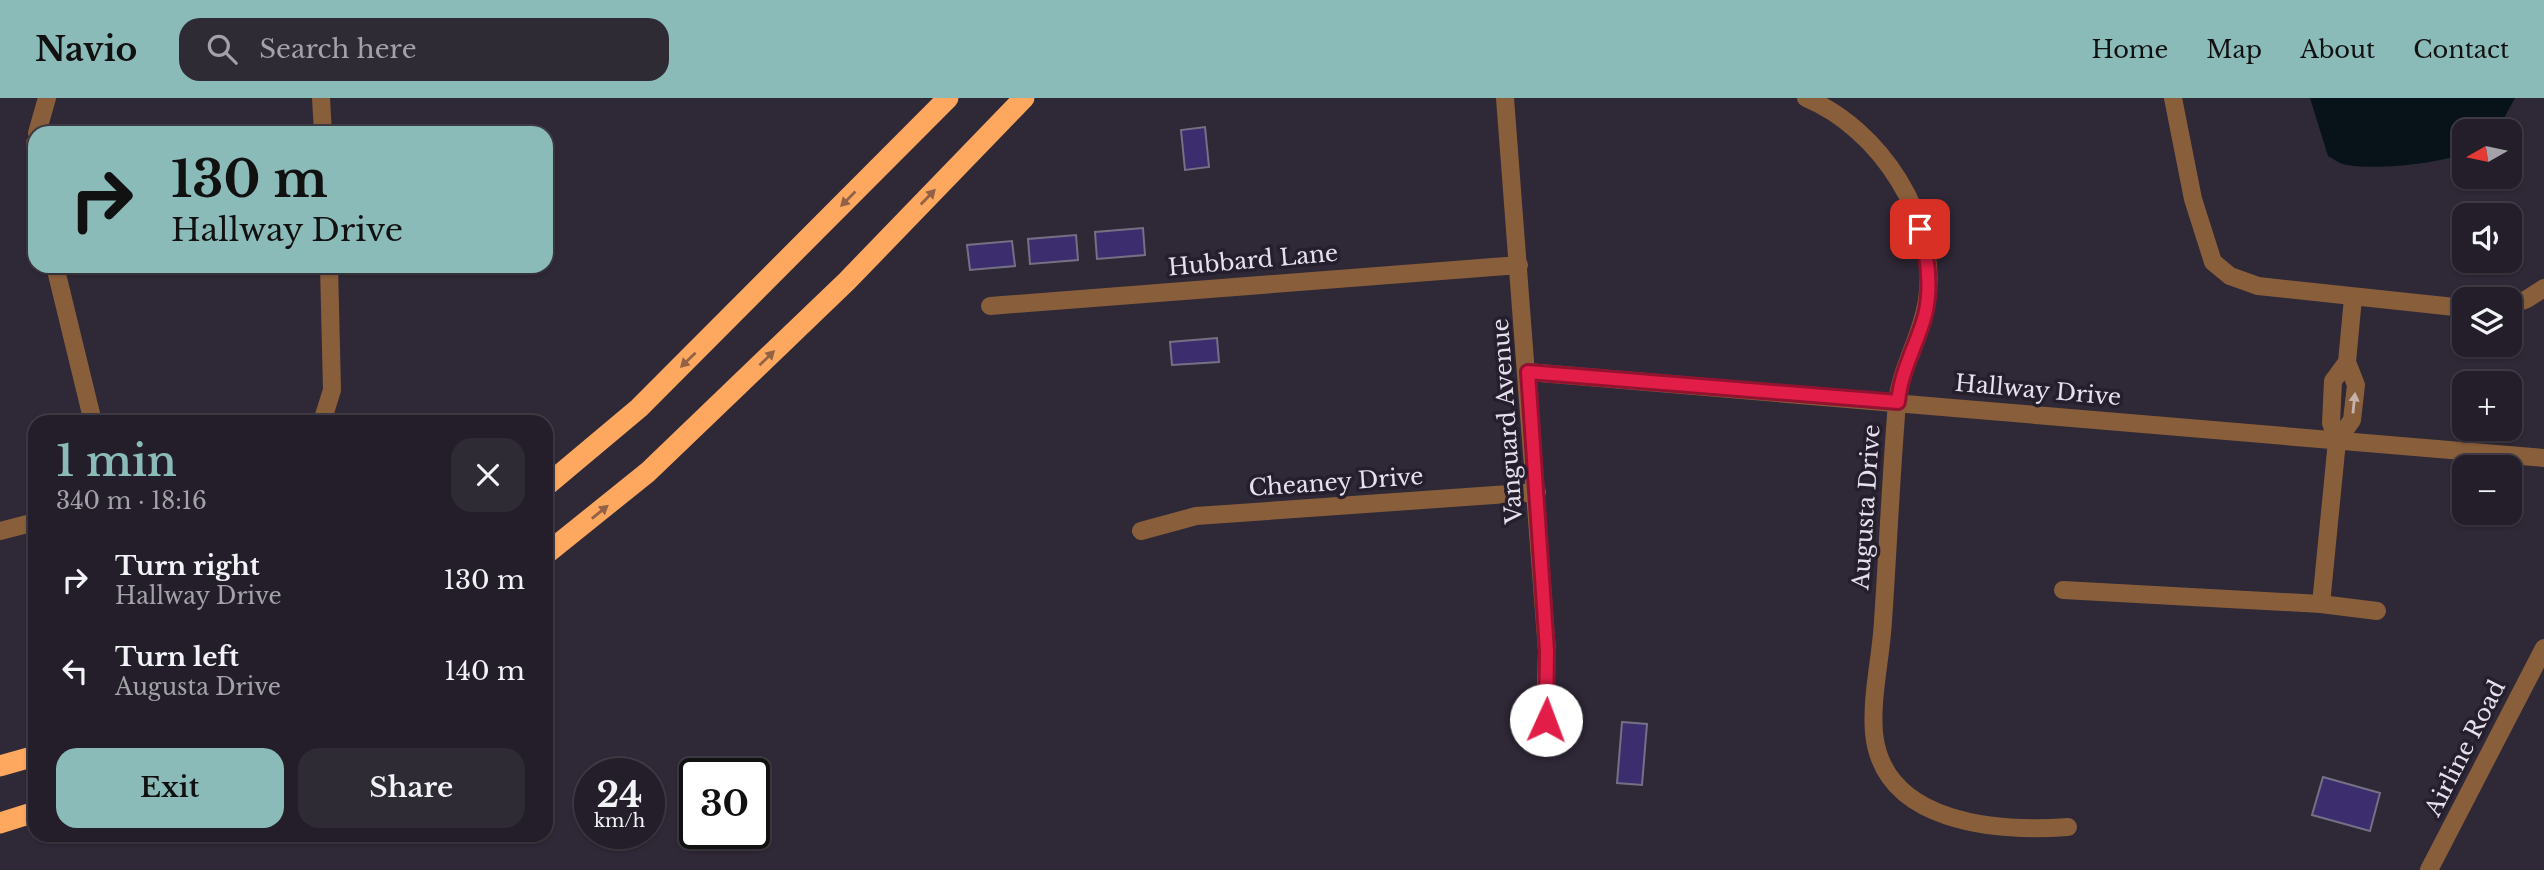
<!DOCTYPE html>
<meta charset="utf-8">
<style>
body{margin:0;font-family:"Libre Baskerville",serif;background:#2f2b35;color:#f1f3f6;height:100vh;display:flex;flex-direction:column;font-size:26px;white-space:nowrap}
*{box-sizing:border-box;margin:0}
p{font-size:23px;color:#a3a2a8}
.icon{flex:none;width:38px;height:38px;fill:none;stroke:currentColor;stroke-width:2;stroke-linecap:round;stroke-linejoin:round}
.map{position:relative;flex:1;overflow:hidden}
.details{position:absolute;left:28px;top:317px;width:525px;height:427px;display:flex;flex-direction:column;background:#231e29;border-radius:21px;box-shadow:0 2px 5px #0004,0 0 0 2px #403c46}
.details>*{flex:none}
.top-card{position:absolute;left:28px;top:28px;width:525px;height:147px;border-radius:21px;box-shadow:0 2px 5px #0004,0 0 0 2px #403c46;background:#8bbbb9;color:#111;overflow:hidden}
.needle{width:46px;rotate:261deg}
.tools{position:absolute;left:2452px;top:21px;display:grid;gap:14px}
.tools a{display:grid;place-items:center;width:70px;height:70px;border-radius:14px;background:#231e29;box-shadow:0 2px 5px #0004,0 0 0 2px #403c46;font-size:35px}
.speed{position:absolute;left:574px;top:660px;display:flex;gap:14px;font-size:35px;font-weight:700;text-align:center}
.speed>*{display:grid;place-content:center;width:91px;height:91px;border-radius:50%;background:#231e29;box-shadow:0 2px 5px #0004,0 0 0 2px #403c46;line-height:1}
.speed small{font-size:18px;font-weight:400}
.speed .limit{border:4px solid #111;border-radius:10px;background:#fff;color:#111}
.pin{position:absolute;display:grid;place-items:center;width:60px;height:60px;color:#fff;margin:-30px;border-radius:14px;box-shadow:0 4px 10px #0006}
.me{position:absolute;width:77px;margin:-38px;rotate:2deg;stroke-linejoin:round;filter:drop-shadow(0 0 5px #0008)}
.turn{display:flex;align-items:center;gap:24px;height:147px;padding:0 28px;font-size:32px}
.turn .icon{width:91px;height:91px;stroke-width:2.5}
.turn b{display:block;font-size:49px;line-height:60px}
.round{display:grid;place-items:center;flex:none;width:74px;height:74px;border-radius:21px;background:#2f2b35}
.head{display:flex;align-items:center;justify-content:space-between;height:119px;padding:0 28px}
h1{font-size:42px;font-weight:600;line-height:52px;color:#8bbbb9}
.primary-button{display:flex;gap:14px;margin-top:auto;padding:14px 28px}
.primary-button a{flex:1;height:80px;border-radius:21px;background:#8bbbb9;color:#111;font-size:28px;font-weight:600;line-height:80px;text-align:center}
.primary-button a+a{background:#2f2b35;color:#f1f3f6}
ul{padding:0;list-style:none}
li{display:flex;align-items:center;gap:21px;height:91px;padding:0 28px}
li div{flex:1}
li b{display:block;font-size:26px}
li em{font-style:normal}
header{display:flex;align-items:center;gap:42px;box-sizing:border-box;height:98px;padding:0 35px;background:#8bbbb9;color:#111}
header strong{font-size:33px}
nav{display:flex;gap:38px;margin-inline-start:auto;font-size:24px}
.search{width:490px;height:63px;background:#2f2b35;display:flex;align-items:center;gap:18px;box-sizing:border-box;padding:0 24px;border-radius:21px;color:#a3a2a8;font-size:26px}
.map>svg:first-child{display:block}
.water{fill:#071319}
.building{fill:#3c2d6e;stroke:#747185;stroke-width:2}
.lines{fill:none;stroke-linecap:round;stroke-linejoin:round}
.minor{stroke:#895e3b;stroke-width:18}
.highway{stroke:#fda75f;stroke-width:21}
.oneway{fill:#916246}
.oneway2{fill:#c5b2ad}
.route-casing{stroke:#92132f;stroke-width:18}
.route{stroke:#e11d48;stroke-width:12}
.labels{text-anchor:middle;stroke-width:7;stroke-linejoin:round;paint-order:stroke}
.street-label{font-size:23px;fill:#e5e0eb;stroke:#251e2d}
</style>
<header>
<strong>Navio</strong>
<div class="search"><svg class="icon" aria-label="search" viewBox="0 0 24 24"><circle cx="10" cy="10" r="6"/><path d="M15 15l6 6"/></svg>Search here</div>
<nav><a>Home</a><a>Map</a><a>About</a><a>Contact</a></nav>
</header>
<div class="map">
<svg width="2544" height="772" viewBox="0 0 2544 772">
<rect width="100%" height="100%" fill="#2f2837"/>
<path class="water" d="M2310,0H2515L2497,33H2464V55C2439,66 2370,73 2343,66C2338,65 2333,60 2328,58Z"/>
<path class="building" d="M1205,29L1209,69L1185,72L1181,32Z
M1143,130L1145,157L1097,161L1095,134Z
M1076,137L1078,162L1030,166L1028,141Z
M1012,143L1015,168L970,172L967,147Z
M1217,240L1219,264L1172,267L1170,244Z
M1622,624L1647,626L1642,687L1617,685Z
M2323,679L2380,695L2370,733L2312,717Z"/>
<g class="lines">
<path class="minor" d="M321,0L323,35
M1505,0L1547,553L1544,643
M1806,0C1880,31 1939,121 1927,202C1922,238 1901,268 1897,305C1891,377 1888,450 1883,523C1881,560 1871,598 1874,635C1883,726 1997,734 2068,729
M2173,0L2193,101L2213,164L2230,178L2258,188L2464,210
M37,35L47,0
M35,45V78
M55,168L93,324
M990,208L1519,167
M2510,208L2527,201L2544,190
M1528,274L2544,360
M322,324L332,292L329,168
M2337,343L2352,322L2356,287L2347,264L2353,200
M0,433L35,424
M1141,433L1196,418L1537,394
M2063,492L2321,506L2377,513
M2321,506L2337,343L2331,325L2333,283L2347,264
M2429,772L2544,550"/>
<path class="highway" d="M546,388L639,310L948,0
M546,456L648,374L847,183L1024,0
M0,668L35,658
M0,725L35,714"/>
</g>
<defs><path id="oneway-solid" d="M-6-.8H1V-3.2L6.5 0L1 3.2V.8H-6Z" transform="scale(1.75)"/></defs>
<g class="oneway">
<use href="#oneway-solid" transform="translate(928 99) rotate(-46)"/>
<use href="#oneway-solid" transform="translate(848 101) rotate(135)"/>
<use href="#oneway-solid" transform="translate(767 260) rotate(-44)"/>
<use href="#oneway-solid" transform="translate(688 262) rotate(136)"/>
<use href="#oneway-solid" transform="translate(600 414) rotate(-39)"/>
</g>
<use class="oneway2" href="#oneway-solid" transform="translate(2354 305) rotate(-84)"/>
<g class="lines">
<defs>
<path id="route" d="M1546,622L1547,553L1528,274L1898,304C1901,272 1917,247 1925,217C1932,188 1928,159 1920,131"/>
</defs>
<use href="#route" class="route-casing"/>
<use href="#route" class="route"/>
</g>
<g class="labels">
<g class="street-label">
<text transform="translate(1253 162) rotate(-5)" y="8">Hubbard Lane</text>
<text transform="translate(2038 292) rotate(5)" y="8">Hallway Drive</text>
<text transform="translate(1507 323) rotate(-94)" y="8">Vanguard Avenue</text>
<text transform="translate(1336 384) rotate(-4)" y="8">Cheaney Drive</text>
<text transform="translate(1866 409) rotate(-86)" y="8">Augusta Drive</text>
<text transform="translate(2465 650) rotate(-63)" y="8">Airline Road</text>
</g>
</g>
</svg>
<div class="tools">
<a><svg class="needle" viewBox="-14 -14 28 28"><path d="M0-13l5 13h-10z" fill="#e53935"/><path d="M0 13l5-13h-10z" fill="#a3a2a8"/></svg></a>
<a><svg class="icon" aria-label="sound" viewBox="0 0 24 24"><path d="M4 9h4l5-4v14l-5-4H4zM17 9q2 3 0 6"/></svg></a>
<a><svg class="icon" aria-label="layers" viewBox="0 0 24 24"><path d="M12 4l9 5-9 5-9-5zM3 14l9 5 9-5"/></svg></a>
<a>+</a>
<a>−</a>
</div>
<div class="speed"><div>24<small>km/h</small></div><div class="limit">30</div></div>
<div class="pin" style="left:1920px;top:131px;background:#d93025"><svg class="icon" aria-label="arrive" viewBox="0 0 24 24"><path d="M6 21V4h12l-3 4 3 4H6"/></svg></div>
<svg class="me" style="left:1546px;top:622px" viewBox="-20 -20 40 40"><circle r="19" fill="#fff"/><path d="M0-13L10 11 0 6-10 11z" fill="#e11d48"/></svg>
<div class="top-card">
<div class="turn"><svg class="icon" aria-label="right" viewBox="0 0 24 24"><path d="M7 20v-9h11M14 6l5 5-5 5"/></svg><div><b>130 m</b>Hallway Drive</div></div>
</div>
<section class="details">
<div class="head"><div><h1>1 min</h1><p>340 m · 18:16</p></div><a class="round"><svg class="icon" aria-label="close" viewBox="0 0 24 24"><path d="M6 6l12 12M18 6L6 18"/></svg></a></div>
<ul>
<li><svg class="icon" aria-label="right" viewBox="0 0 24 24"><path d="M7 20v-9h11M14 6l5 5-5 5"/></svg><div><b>Turn right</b><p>Hallway Drive</p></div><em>130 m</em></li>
<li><svg class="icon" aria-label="left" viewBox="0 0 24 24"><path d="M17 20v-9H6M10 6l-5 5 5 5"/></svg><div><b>Turn left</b><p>Augusta Drive</p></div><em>140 m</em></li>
</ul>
<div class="primary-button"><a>Exit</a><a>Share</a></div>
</section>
</div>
